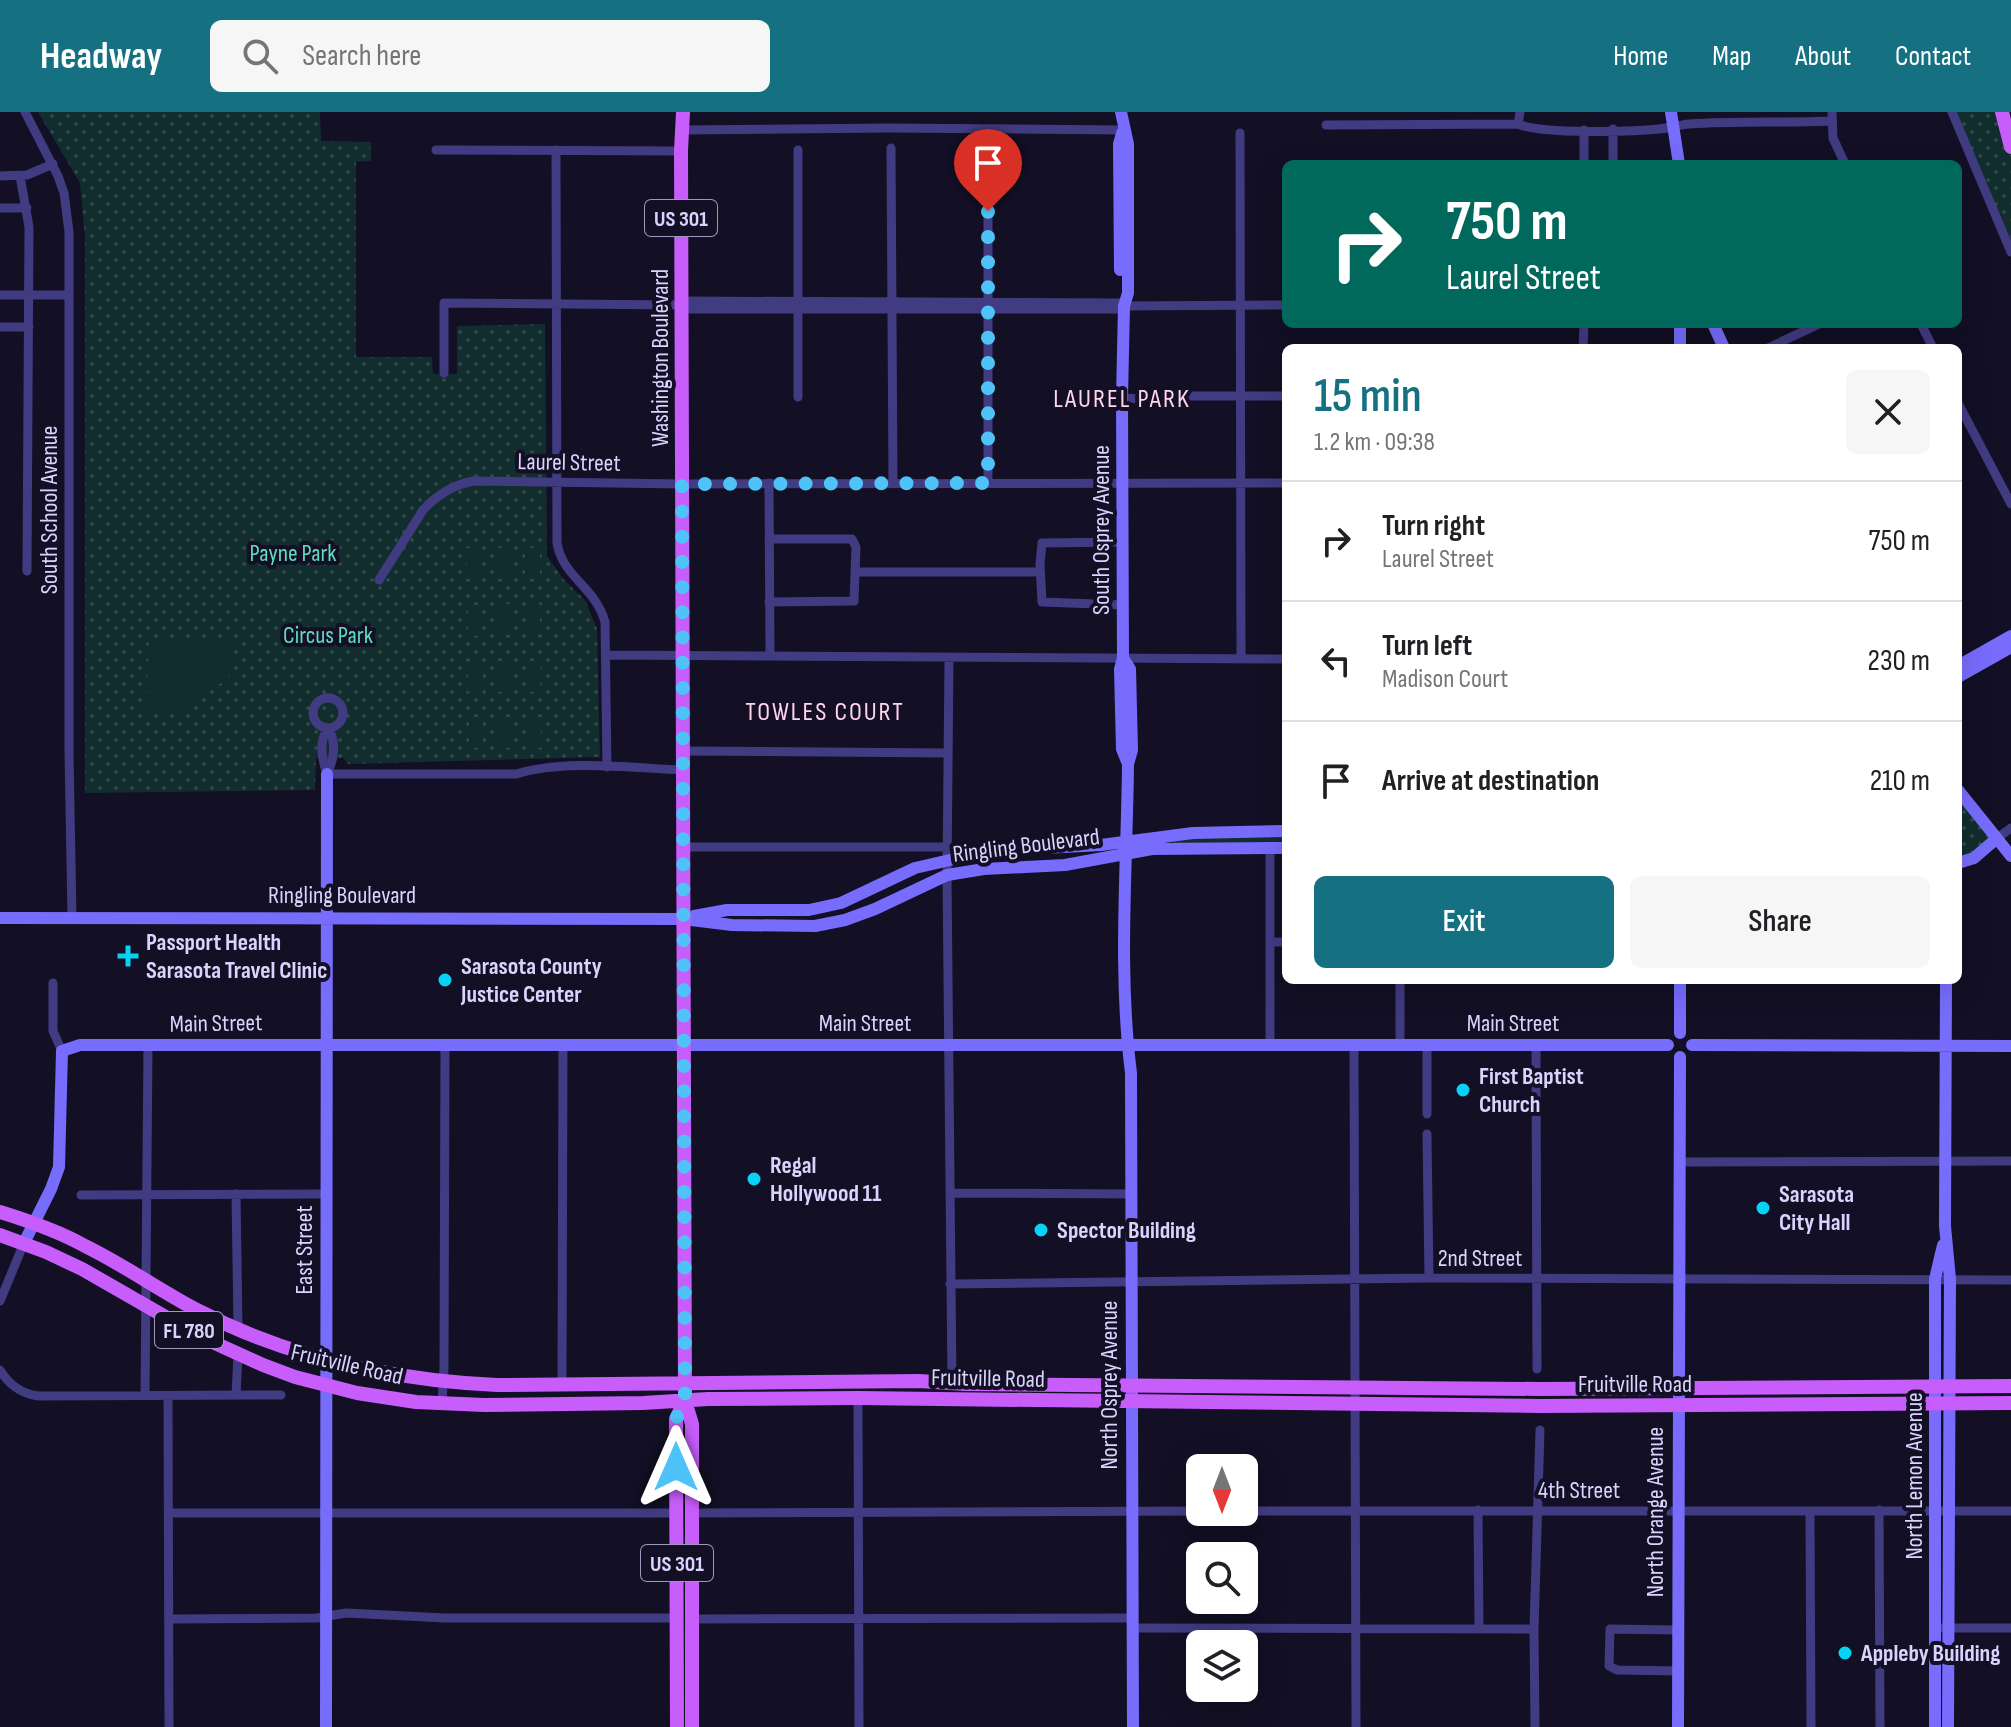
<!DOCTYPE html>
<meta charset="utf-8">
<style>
body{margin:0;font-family:"Sofia Sans Condensed",sans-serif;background:#f6f6f6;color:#202124;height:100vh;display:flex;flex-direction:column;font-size:30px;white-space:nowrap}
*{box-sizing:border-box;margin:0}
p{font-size:26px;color:#757577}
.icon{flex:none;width:44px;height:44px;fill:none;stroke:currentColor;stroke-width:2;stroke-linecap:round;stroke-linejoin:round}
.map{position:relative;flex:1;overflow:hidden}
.sheet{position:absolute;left:1282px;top:232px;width:680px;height:640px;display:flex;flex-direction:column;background:#fff;border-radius:12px;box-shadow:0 8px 32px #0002}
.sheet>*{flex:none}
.banner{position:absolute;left:1282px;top:48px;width:680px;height:168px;border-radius:12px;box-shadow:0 8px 32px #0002;background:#00695c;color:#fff;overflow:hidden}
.needle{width:52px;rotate:180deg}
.buttons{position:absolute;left:1186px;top:1342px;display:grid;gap:16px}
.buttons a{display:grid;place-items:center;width:72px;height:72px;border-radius:12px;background:#fff;box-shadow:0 8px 32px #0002;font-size:40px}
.pin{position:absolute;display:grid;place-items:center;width:68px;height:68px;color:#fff;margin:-82px -34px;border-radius:50% 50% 50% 0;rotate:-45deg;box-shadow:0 0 8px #0007}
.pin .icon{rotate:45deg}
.me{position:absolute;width:88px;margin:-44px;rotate:0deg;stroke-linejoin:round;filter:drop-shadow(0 0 6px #0008)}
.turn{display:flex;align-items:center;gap:28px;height:168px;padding:0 32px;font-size:36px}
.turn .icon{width:104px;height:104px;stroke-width:2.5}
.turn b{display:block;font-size:56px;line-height:68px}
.round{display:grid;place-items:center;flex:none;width:84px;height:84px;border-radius:12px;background:#f6f6f6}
.overview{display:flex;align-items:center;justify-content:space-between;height:136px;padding:0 32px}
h1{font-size:48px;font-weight:600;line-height:60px;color:#157182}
.cta{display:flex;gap:16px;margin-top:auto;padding:16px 32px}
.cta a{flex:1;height:92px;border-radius:12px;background:#157182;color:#fff;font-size:32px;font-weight:600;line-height:92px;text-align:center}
.cta a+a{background:#f6f6f6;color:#202124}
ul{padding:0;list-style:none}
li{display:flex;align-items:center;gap:24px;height:120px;padding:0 32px;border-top:2px solid #e0e0e0}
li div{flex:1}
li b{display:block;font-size:30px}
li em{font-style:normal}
header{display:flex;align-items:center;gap:48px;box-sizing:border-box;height:112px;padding:0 40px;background:#157182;color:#fff}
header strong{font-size:38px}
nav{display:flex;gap:44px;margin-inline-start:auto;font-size:28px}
.search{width:560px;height:72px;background:#f6f6f6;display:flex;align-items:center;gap:20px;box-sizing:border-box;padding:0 28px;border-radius:12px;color:#757577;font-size:30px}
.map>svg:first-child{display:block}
.green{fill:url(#green-dots)}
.pitch{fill:#122d2d}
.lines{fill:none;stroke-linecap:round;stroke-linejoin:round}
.street{stroke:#413b81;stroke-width:9}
.secondary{stroke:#776cfb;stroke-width:12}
.primary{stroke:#c75dfa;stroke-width:14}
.route{stroke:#4fc3f7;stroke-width:14;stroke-dasharray:0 25.2}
.poi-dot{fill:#07d2f6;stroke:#130f24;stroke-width:3}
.labels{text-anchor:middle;stroke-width:8;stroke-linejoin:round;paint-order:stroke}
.shield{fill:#130f24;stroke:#9e98bd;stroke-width:2}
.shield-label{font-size:22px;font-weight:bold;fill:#dad3fe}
.street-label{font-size:24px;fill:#dad3fe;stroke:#130f24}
.park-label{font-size:24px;fill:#60dcc3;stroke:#130f24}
.poi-label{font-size:24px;font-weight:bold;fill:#dad3fe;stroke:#130f24;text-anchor:start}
.neighbourhood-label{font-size:26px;letter-spacing:2px;fill:#fed5ed;stroke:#130f24}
</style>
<header>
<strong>Headway</strong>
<div class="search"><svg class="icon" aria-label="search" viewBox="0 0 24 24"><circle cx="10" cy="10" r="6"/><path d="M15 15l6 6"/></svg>Search here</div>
<nav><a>Home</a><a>Map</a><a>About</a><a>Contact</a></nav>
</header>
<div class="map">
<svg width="2011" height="1615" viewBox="0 0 2011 1615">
<defs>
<pattern id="green-dots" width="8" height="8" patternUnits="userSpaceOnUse" patternTransform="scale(2)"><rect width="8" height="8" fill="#122d2d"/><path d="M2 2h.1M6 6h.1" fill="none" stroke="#344b4c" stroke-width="1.8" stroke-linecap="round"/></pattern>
</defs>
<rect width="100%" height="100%" fill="#130f24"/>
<path class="green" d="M38,0H320L321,29L371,30V49L356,50V245H432L433,262H457V214L545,212L547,444L565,469L585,488L597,517L600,645L348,652L344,646H316L315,678L85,681V125L80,71Z
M1952,0H2002L2011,35V140Z
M1958,686L1989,726L1973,740L1958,746Z
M1286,721V730L1173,731V728L1218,722Z"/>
<path class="pitch" d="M467,436H482V467H467Z
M496,436H511V467H496Z
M525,436H540V467H525Z
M497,492H511V523H497Z
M526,492H540V523H526Z
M468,493H482V524H468Z
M149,526L232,528C230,560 239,570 203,576L191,602H146Z
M468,549H483V580H468Z
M497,549H511V580H497Z
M526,549H541L540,580H526Z
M469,605H483V636H469Z
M497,605H512V636H497Z
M527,605H541V636H527Z"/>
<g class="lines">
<path class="street" d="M25,0L58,64L64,81L69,120V640L72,806
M1832,0L1833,26L1845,52
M1952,0L2011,140
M1518,12L1520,0
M1326,13L1518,12C1540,22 1631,20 1659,17C1669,16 1679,13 1689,12C1737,9 1784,11 1831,9
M681,18L888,16L1123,18
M1240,21L1241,547
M891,36L893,371
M436,38L681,39
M556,38L557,431C563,466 595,474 605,510L607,655
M798,38V285
M1584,52V18
M1613,52V17
M0,64L27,63L53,52
M20,64L29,115L27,459
M0,96H27
M0,183H69
M681,189L1123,191
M1124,194L1286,193
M681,197H1124
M1921,212L1933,236
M0,215H29
M1583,236L1584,212
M1768,236L1819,212
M444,261V191L681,193
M1122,286L1173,288L1190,284H1286
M1958,291L2011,392
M769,371L770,544
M988,371V39
M769,427H852L856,435L854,489L769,490
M1122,430L1042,431L1040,452L1042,490L1123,493
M856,460H1040
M379,468L423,398C437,383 452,373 473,369L682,372L1286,371
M607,543L1286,547
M949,546L947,763L952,1273
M313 601a15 15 0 1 1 30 0a15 15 0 1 1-30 0Z
M683,639L948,641
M327,662H516C565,647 632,656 683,658
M327,662C334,648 337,630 328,616
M327,662C322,647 318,630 328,616
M1996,727L2011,716
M683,735H948
M1270,737V934
M1270,830H1286
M1400,868V933
M53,871V919L62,939
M1354,933L1356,1615
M1427,933V1002
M1536,933L1537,1257
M1427,1022L1429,1166
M1680,1050L2011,1049
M950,1081L1132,1082
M236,1082L238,1217
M81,1083L326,1082
M950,1172L1429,1166L2011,1168
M0,1189L24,1131
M0,1258C9,1273 21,1282 39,1284L281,1283
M562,1272L563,932
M236,1283L238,1242
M145,1284L148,934
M168,1284L169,1615
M858,1286L859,1615
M442,1291L444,1256L445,932
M1478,1398L1479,1517
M1879,1398L1880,1615
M1244,1399H2011
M1810,1399L1811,1615
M169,1401H677
M691,1401L1200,1399
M169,1507L317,1506L346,1501L445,1506H676
M692,1507L1131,1506
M1132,1516L1534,1517
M1942,1516H2011
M1677,1518L1610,1517L1609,1554L1617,1558L1678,1559
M1535,1615L1534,1517L1540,1318"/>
<path class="secondary" d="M1121,0L1128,32V181L1124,194L1122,285L1123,546L1120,557L1122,637L1128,652
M1671,0L1679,52
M1120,158L1119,32L1122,21
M1713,212L1724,236
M1680,236V212
M1123,546L1130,557L1132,638L1128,652C1127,755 1118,858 1131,961L1133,1615
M1958,554L2011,524
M1958,565L2011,535
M1958,678L2011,744
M1958,751L1974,746L1996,727
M694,804L727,798H809L841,791L915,756L989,739L1101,733L1193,721L1286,719
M0,806L683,807L732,813L815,814L845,808L875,797L947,763L984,757L1065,753L1152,737L1286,736
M1946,868L1945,1114L1950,1167L1948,1615
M1680,921V868
M1692,933L2011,934
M24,1131L51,1077L59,1055L62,939L80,933H1668
M326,1615L327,662
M1678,1615L1680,945
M1935,1615V1167L1943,1133"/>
<path class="primary" d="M683,0L681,39L685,1289L692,1312V1615
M2002,0L2011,35
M0,1100C29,1109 58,1119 85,1134C124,1153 159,1178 197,1198C291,1247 392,1268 497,1273L919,1269L966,1272L1540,1277L2011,1274
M0,1123L46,1140L82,1157L197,1223L263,1253L295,1265L357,1281L416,1290L484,1293L643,1291L708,1287L858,1286L1540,1294L2011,1291
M677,1615L676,1307L685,1289"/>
</g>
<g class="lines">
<path class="route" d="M676,1355V1307L685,1289V1270L682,372L988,371V99"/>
</g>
<g class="poi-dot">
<path d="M124 832h8v8h8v8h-8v8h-8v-8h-8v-8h8z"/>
<circle cx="445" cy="868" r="8"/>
<circle cx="1463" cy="978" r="8"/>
<circle cx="754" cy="1067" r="8"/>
<circle cx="1763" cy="1096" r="8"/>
<circle cx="1041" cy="1118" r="8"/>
<circle cx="1845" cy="1541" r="8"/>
</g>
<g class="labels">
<g class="shield">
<rect x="645" y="88" width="72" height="36" rx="6"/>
<rect x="155" y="1200" width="68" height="36" rx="6"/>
<rect x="641" y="1433" width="72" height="36" rx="6"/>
</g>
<g class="shield-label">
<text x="681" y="114">US 301</text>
<text x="189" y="1226">FL 780</text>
<text x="677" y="1459">US 301</text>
</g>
<g class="street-label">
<text transform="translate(660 246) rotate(-90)" y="8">Washington Boulevard</text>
<text transform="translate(569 350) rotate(1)" y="8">Laurel Street</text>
<text transform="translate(49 398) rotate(-90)" y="8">South School Avenue</text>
<text transform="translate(1101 418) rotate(-90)" y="8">South Osprey Avenue</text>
<text transform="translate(1026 733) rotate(-7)" y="8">Ringling Boulevard</text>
<text x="342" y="791">Ringling Boulevard</text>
<text transform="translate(216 911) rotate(-1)" y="8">Main Street</text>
<text x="865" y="919">Main Street</text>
<text x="1513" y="919">Main Street</text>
<text transform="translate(304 1138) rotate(-90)" y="8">East Street</text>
<text x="1480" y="1154">2nd Street</text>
<text transform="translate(347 1252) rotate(13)" y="8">Fruitville Road</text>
<text transform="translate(988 1266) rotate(1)" y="8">Fruitville Road</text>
<text x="1635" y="1280">Fruitville Road</text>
<text transform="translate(1109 1273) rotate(-90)" y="8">North Osprey Avenue</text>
<text transform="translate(1914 1364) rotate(-90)" y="8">North Lemon Avenue</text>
<text x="1579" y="1386">4th Street</text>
<text transform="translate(1655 1400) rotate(-90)" y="8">North Orange Avenue</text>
</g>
<g class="park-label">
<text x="293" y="449">Payne Park</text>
<text x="328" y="531">Circus Park</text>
</g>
<g class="poi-label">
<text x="146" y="838">Passport Health<tspan x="146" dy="28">Sarasota Travel Clinic</tspan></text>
<text x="461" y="862">Sarasota County<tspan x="461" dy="28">Justice Center</tspan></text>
<text x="1479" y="972">First Baptist<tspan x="1479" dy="28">Church</tspan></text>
<text x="770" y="1061">Regal<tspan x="770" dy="28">Hollywood 11</tspan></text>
<text x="1779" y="1090">Sarasota<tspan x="1779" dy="28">City Hall</tspan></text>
<text x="1057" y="1126">Spector Building</text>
<text x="1861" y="1549">Appleby Building</text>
</g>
<g class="neighbourhood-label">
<text x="1122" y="295">LAUREL PARK</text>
<text x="825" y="608">TOWLES COURT</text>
</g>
</g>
</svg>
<div class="buttons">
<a><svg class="needle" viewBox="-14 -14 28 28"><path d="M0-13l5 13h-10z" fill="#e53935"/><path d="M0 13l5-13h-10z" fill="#757577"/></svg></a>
<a><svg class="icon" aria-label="search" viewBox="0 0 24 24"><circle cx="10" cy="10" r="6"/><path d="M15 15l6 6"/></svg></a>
<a><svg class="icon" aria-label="layers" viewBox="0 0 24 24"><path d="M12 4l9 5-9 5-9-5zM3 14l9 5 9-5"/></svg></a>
</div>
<div class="pin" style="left:988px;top:99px;background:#d93025"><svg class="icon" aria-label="arrive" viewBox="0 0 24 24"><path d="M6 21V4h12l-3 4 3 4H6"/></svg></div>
<svg class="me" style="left:676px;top:1355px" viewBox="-20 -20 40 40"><path d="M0-17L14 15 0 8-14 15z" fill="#4fc3f7" stroke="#fff" stroke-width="4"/></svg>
<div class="banner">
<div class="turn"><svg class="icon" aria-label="right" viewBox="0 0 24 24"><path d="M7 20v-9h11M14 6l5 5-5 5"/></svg><div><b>750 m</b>Laurel Street</div></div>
</div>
<section class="sheet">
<div class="overview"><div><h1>15 min</h1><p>1.2 km · 09:38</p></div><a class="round"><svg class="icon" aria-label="close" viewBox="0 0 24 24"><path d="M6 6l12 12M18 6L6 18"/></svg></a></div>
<ul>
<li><svg class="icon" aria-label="right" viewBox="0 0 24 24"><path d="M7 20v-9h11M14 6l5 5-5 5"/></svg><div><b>Turn right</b><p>Laurel Street</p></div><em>750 m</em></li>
<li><svg class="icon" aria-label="left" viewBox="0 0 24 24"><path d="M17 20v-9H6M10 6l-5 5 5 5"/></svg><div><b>Turn left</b><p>Madison Court</p></div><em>230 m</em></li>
<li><svg class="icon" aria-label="arrive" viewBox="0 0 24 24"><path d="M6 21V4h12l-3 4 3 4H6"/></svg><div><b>Arrive at destination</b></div><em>210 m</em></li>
</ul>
<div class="cta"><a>Exit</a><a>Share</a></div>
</section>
</div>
